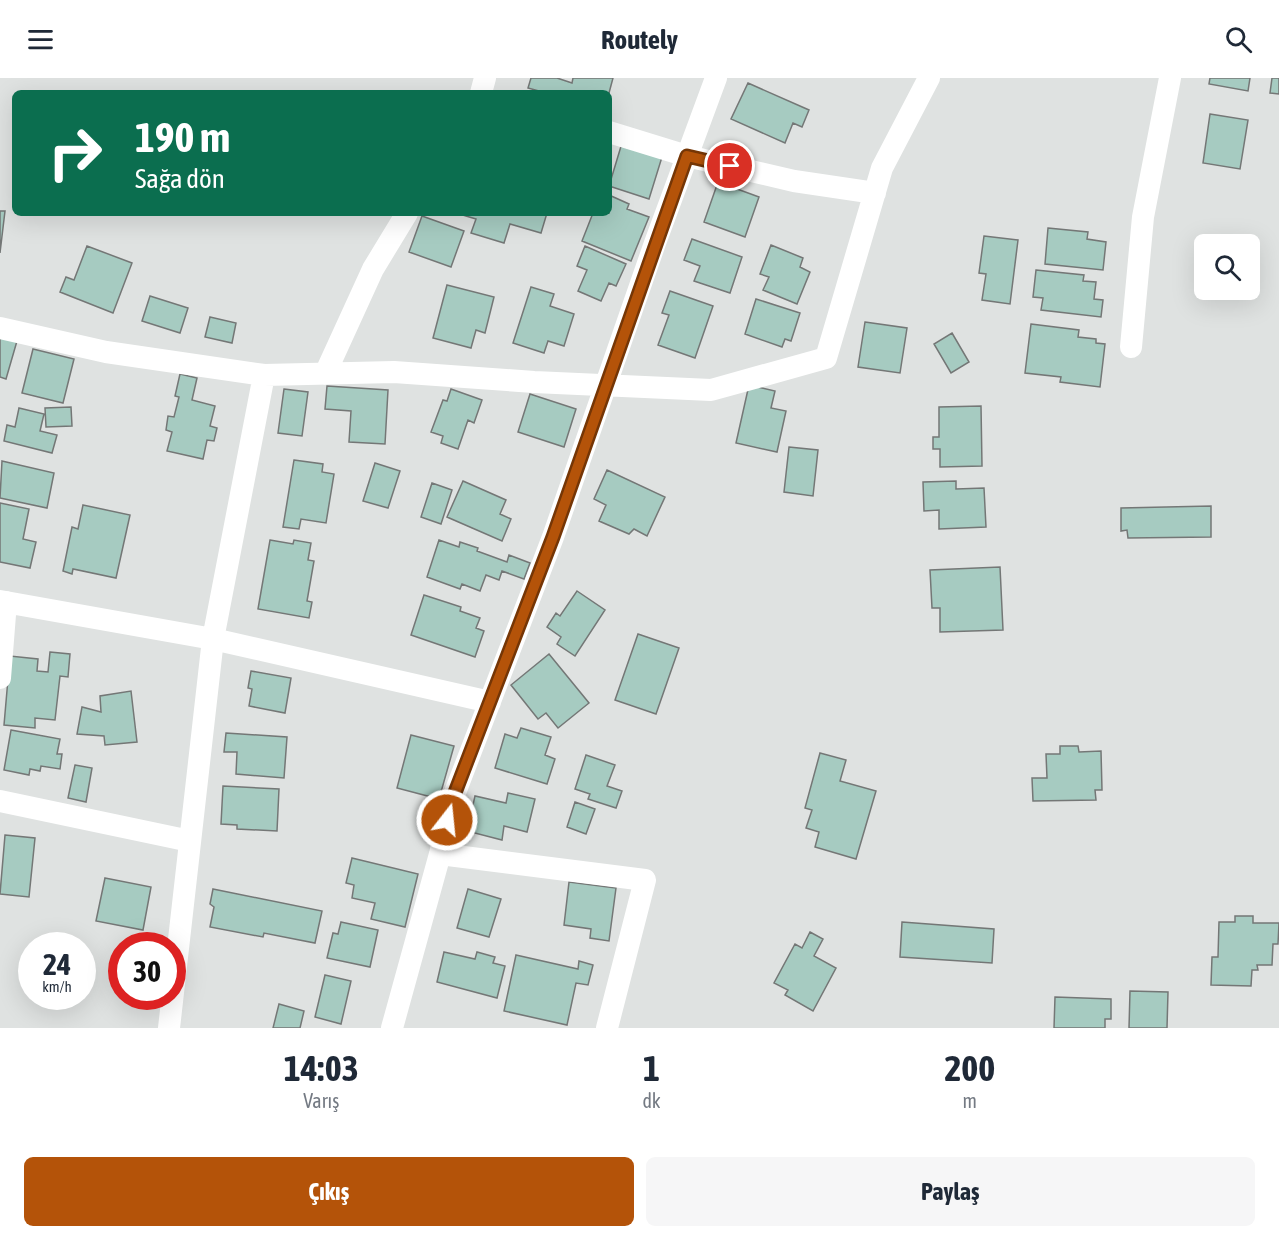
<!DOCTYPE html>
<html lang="tr">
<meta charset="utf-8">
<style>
body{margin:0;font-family:"Asap Condensed",sans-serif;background:#f6f6f7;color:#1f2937;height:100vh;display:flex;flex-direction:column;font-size:22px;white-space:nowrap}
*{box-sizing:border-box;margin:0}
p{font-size:20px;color:#747a83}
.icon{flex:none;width:33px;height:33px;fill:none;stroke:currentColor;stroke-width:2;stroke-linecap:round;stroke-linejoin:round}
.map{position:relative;height:950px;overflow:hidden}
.panel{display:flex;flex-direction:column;background:#fff;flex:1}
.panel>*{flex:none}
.top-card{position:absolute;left:12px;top:12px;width:600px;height:126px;border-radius:9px;box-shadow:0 6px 24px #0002;background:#0b6e4f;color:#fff;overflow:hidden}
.fabs{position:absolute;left:1194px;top:156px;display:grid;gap:12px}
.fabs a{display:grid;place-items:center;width:66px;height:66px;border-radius:9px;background:#fff;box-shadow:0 6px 24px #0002;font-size:30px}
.speed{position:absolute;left:18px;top:854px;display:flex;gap:12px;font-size:30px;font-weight:700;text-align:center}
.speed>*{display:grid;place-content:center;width:78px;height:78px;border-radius:50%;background:#fff;box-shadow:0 6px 24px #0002;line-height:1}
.speed small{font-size:15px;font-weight:400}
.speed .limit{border:9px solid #d22;background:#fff;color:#111}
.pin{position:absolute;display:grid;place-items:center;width:51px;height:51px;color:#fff;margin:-26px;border:3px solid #fff;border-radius:50%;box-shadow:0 2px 6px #0007}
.me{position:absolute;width:66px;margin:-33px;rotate:16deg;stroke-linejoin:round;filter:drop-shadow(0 0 4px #0008)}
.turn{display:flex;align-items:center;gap:21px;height:126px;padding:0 24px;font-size:27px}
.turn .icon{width:78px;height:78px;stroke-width:2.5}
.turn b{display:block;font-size:42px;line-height:51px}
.eta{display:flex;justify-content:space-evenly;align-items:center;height:102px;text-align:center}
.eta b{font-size:36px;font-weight:700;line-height:42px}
.primary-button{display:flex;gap:12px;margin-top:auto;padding:12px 24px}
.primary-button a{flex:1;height:69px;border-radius:9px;background:#b45309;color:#fff;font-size:24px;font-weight:700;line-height:69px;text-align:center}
.primary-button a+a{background:#f6f6f7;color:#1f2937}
header{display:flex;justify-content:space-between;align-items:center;height:78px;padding:0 24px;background:#fff;font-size:27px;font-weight:700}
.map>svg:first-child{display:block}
.building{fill:#a6cbc1;stroke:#747776;stroke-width:1.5}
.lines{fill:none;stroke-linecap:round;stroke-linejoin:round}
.minor{stroke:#fff;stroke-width:22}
.route-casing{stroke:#753606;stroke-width:15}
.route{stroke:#b45309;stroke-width:10}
</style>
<header><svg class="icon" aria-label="menu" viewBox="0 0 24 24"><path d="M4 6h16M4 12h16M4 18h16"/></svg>Routely<svg class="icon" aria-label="search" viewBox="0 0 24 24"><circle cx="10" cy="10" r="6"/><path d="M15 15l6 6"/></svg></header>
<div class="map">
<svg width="1279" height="950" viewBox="0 0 1279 950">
<rect width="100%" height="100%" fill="#dfe2e1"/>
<path class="building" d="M531,0H557L572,5L573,0H613L609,15H546L528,10Z
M1210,0H1250L1248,13L1209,6Z
M1272,0H1279V16L1270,15Z
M748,5L809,32L802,49L793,45L785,65L731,41Z
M1210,36L1248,42L1240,91L1203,85Z
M622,65L662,79L649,121L609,108Z
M718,104L759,119L745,159L704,144Z
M609,117L629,126L627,131L649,139L631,183L582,163L593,135H609Z
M0,133H5L0,175Z
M456,135H547L541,155L510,146L504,165L471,155L476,141Z
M422,138L464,153L451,189L409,174Z
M1048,150L1088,154L1087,161L1106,164L1103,192L1045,186Z
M984,158L1018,162L1010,226L982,222L986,196L979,195Z
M692,161L742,179L730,215L694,203L700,188L684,182Z
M771,167L803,180L800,189L810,194L797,226L763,212L769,199L760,196Z
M87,168L132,185L113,235L60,214L66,199L74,202Z
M585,168L626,186L616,208L609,205L601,223L578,213L587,192L577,188Z
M1036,192L1084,197L1083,203L1096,204L1094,221L1103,222L1101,239L1041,232L1043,220L1033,219Z
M447,207L494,219L485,255L476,252L471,270L433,260Z
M531,209L554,216L550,228L574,236L564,268L548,263L544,275L513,265Z
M670,213L713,228L695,280L658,267L669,237L662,235Z
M150,218L188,230L180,255L142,243Z
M756,221L800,235L791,263L785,261L782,269L745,256Z
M210,239L236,245L232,265L205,259Z
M865,244L907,250L900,295L858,289Z
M1031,246L1079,252L1078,259L1096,261V265L1105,266L1100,309L1060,304L1061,299L1025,295Z
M952,255L969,284L951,295L934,266Z
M0,258L17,263L6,301L0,299Z
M33,271L74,281L63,325L22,315Z
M180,296L197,300L192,322L215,328L210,348L217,350L214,363L207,362L203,381L167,373L172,354L166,352L168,338L174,339L179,319L175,318Z
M749,307L775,313L771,330L786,333L777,374L736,365Z
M327,308L388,312L385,366L349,364L351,333L325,331Z
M284,311L308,314L302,358L278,355Z
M451,311L482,322L474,345L468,342L458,371L441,365L443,358L431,354L443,322L447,323Z
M530,316L576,331L564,369L518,354Z
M981,328L982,388L940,389V371H933V359H939V329Z
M71,329L72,348L46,349L45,330Z
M19,330L44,336L40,353L57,357L52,375L4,363L7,347L15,349Z
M789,369L818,372L813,418L784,414Z
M294,382L323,386L322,394L334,396L326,445L301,441L299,451L283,449Z
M2,383L54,395L47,430L0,420Z
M375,385L400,393L388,430L363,423Z
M607,392L665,419L647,458L634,451L629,456L599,443L606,427L594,421Z
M463,403L506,422L500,436L511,441L502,463L447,439Z
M956,403V411L984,410L986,449L939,451V432L924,433L923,404Z
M432,405L452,412L441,446L421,439Z
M0,425L29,431L23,461L36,464L30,490L0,484Z
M83,427L130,437L116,500L73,491L72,496L63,493L72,449L78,451Z
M1211,428V459L1128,460L1127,452L1121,453V430Z
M270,462L293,466L294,462L311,465L308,482L314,483L307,523L312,524L309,540L258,531Z
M439,462L459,469L460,464L478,470L477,473L507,484L509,477L530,485L524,501L502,493L499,502L486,497L480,513L462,506L460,511L427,499Z
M1000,489L1003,552L940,554V530H932L930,492Z
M577,513L605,532L575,578L557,566L561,559L547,549L556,535L560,538Z
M424,517L461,529L460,533L480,540L476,550L484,553L475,579L411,557Z
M638,556L679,570L656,636L615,622Z
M50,574L70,576L68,599L60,598L55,642L35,640V650L4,647L10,578L38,581L37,593L48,594Z
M549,576L589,625L558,650L546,635L538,641L511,607Z
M251,593L291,600L285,635L249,628L252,611L248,610Z
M131,613L137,664L105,667L104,658L77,656L82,629L101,634L100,618Z
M521,650L551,659L545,677L555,681L547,706L495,690L505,656L517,660Z
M11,652L60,661L57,676H62L60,691L41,688L40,693L30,691L29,697L4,692Z
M226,655L287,659L284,700L236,696L237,674H224Z
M411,657L454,668L439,721L397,710Z
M1060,668H1078L1079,674L1101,673L1102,712H1095L1096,722L1033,723L1032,700H1047L1046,676H1060Z
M820,675L846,682L840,703L876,713L856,781L815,769L819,754L806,750L812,732L805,730Z
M586,677L615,687L607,708L622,713L616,730L588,721L590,716L575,711Z
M75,687L92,690L86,724L68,720Z
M223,708L279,711L277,753L237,751V747L221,746Z
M508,715L535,721L527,754L504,748L502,762L467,753L475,718L506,725Z
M575,724L595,731L586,756L567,749Z
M5,757L35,760L29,819L0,816Z
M352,780L418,796L405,849L371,841L375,825L352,820L354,807L346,805Z
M105,800L151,809L143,852L96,843Z
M569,804L616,810L609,863L590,860L591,851L564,847Z
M213,811L322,833L315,865L264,855L263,859L210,849L214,829L210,826Z
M468,811L501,821L489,859L457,850Z
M1235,838H1253V845H1279L1278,866H1273L1272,887H1257L1258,892H1252L1251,908L1211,907L1212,879H1218L1219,844H1235Z
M341,844L378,852L370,889L327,880L333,855L338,856Z
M902,844L994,851L992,885L900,879Z
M810,854L823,861L814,878L836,890L813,933L785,917L788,912L774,905L795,866L802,870Z
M444,874L475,881L477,874L495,879L493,885L505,888L497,920L437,904Z
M516,877L578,891L579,883L593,887L588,907L576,905L567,947L504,933Z
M325,897L351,903L341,946L315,939Z
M1130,913L1168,914L1167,950H1129Z
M1055,919L1111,921V941H1105V950H1054Z
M279,926L304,933L300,950H273Z"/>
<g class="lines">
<path class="minor" d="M481,15L485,0
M609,54L687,78L794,103L875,115
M0,250L106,274L264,297L394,294L534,304L711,312L826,280L882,90L929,0
M1131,269L1143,139L1170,0
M325,296L373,191L407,135
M0,523L213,561L490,624
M0,600L6,524
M0,723L190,763
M440,776L645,802L607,950
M169,950L213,561L264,297
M392,950L440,776L451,725L553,459L655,165L716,0"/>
</g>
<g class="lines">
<defs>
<path id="route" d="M447,742L451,725L553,459L687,78L730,88"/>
</defs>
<use href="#route" class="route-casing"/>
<use href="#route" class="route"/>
</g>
</svg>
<div class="fabs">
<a><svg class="icon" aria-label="search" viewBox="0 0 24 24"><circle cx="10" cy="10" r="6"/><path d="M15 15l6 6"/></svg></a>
</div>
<div class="speed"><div>24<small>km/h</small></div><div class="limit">30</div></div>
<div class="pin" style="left:730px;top:88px;background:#d93025"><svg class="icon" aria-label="arrive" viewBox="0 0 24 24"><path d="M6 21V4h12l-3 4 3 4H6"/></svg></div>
<svg class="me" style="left:447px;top:742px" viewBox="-20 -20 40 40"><circle r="17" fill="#b45309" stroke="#fff" stroke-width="3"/><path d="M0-11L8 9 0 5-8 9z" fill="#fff"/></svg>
<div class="top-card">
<div class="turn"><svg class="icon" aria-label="right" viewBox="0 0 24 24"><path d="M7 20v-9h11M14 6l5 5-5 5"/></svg><div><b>190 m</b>Sağa dön</div></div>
</div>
</div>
<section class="panel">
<div class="eta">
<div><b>14:03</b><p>Varış</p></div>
<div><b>1</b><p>dk</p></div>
<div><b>200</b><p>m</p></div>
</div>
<div class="primary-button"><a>Çıkış</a><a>Paylaş</a></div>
</section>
